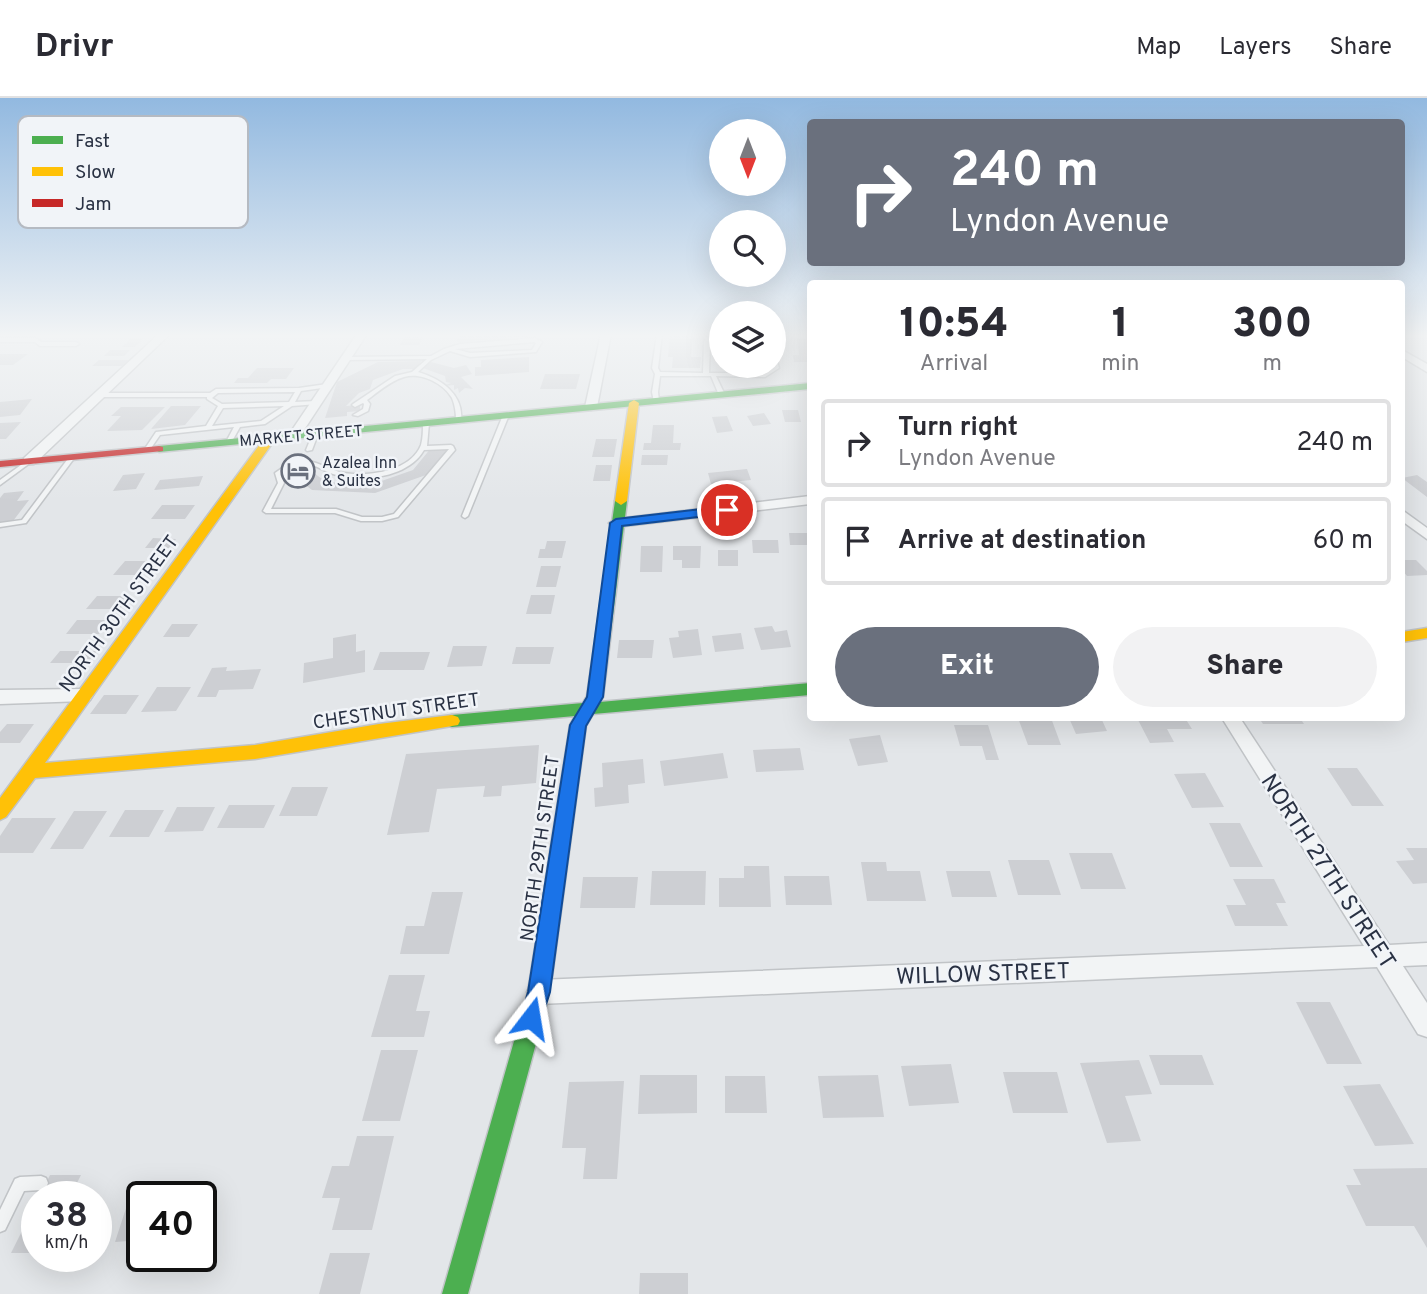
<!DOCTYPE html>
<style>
body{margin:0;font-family:Overpass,sans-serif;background:#f2f2f3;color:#2b2b33;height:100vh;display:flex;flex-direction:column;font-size:26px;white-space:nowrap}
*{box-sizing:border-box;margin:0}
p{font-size:23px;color:#7c7c81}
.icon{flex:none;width:38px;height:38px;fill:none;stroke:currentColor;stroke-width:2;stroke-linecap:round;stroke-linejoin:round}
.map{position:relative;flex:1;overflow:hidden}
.side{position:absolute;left:807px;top:182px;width:598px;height:441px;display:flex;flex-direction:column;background:#fff;border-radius:7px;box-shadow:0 7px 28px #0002}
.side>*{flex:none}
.hud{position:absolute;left:807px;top:21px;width:598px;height:147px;border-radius:7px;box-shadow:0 7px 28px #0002;background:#6a707d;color:#fff;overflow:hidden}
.needle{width:46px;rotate:180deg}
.fabs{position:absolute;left:709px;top:21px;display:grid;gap:14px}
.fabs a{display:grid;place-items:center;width:77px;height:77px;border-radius:50%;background:#fff;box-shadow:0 7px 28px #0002;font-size:35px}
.speed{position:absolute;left:21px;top:1083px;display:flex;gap:14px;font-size:35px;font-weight:700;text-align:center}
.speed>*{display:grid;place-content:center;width:91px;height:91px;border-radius:50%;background:#fff;box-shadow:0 7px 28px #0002;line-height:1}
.speed small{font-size:18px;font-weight:400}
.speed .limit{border:4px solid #111;border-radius:10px;background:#fff;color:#111}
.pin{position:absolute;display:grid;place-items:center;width:60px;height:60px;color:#fff;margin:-30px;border:4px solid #fff;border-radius:50%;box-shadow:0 2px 7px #0007}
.me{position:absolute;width:77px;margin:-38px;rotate:14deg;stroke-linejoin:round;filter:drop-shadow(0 0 5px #0008)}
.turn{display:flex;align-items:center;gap:24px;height:147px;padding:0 28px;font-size:32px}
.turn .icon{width:91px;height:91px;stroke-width:2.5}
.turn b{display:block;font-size:49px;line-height:60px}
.eta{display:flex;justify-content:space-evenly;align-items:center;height:119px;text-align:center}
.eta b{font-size:42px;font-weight:800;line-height:49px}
.action{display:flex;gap:14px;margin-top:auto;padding:14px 28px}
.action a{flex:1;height:80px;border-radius:42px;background:#6a707d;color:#fff;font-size:28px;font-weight:800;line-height:80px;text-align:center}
.action a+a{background:#f2f2f3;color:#2b2b33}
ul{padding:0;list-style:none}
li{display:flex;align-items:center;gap:21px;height:88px;margin:0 14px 10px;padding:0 14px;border:4px solid #e1e1e2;border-radius:7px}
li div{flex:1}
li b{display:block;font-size:26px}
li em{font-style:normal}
header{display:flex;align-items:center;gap:42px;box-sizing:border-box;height:98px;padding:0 35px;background:#fff;border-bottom:2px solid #e1e1e2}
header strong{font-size:33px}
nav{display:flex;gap:38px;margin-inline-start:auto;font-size:24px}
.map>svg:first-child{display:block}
.building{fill:#cdcfd3}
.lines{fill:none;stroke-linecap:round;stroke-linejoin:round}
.lane-casing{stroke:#c1c4c7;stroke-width:3}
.street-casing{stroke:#c1c4c7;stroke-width:3}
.fast-casing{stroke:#c1c4c7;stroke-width:3}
.slow-casing{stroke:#c1c4c7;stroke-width:3}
.jam-casing{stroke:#c1c4c7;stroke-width:3}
.lane{fill:#f2f4f5;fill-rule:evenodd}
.street{fill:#f2f4f5;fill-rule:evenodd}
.fast{fill:#4caf50;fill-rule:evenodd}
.slow{fill:#ffc107;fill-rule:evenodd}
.jam{fill:#c62828;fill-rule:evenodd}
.route{fill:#1a73e8;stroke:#114b97;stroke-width:2}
.labels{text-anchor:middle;stroke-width:5;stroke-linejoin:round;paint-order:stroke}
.far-street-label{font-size:16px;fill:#293143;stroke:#f1f4f8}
.far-poi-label{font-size:16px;fill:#293143;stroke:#f1f4f8;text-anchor:start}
.street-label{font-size:19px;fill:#293143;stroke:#f1f4f8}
.near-street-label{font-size:23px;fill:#293143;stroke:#f1f4f8}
.key{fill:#f1f4f8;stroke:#b5bac2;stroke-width:2}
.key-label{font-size:19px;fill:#293143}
</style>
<header>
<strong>Drivr</strong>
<nav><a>Map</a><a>Layers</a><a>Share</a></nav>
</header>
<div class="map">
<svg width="1427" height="1196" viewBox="0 0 1427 1196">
<rect width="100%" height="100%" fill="#e3e6e9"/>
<path class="building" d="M55,236H111L108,238H52Z
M458,236H535V238L457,244Z
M670,236H693L691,259H701L700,270H672L673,259H668Z
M405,239H423L419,247H400Z
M131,240H144L135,249H122Z
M797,241H810V264H794L793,257H799Z
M110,252H130L124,258H104Z
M0,256H28L13,267H0Z
M529,259V274L475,278V269H481V262Z
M99,262H129L122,268H92Z
M421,263L416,271H403L373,282L370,291L359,295L346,308L360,307V313L347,314V318L325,320L337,284L378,264Z
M431,264L454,270L466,267L472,276L461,279L473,291L465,290L459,295L458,290L454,292V287L443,288L451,285L446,284L445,278L420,269Z
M257,270H294L286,281H271L267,285H234L238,280H248Z
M545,276H580L576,291H540Z
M32,301L20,317L0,319V304Z
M171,308H201L185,327L151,331Z
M121,309H165L142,332L107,333L121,318H111Z
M782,312H798L801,324H785Z
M764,315L771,326L753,328L747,318Z
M727,318L733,333L717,335L712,319Z
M21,324L6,341H0V325Z
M653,327H674L673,345H681L680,352H643L644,345H651Z
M596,341H617L614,359H592Z
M431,350L447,352L426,377L375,395L312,392L291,376L285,379L280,375L302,366L326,384L373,386L413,372Z
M642,357H668L667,367H641Z
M596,367H612L610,383H593Z
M747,371L751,382L711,386L708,375Z
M145,375L136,391L113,393L123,377Z
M1417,377L1427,384V399L1402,380Z
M203,378L199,388L154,392L160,382Z
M24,393L17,403L29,402L13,423L0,424V400L4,395Z
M162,407H195L185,421H151Z
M789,435H810V447H790Z
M153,440L176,441L169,450H145Z
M752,442H778L779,455H753Z
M547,443H566L562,460H538L540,451H545Z
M641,448H663L662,474H640Z
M673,448H701L700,470H682V462H673Z
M718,452H738V468H718Z
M1402,462H1416L1427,473V477L1407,478L1402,472Z
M125,463H146L135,477H113Z
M541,468H561L556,489H536Z
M531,497H555L551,516H526Z
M97,498H130L120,511H86Z
M77,522H110L99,536H66Z
M172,526H198L189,539H163Z
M772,528L775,534L787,532L791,549L761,552L754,530Z
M698,531L702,557L673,560L669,540L679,539L678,533Z
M741,535L744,551L715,554L712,538Z
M356,536V554L365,552V574L303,585L304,565L333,560V540Z
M619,542H654L652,560H617Z
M453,548H487L482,568L447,569Z
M516,549H554L550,566H512Z
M60,553H97L87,565H50Z
M380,554H430L424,572H373Z
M227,569L226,573L261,571L253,591L219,592L216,599H197L212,570Z
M157,589H191L176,613L141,614Z
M104,597H139L126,616H90Z
M1018,620H1051L1061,647H1028Z
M1069,620H1101L1107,633L1076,636Z
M1137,620H1185L1192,631H1167L1174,644L1150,645Z
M1259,620H1300L1304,626H1263Z
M7,626H34L20,645H0V634Z
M954,627H988L999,662H986L982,648H960Z
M880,637L888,664L858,668L849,641Z
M539,647L536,685L502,688L501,698L483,699L485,688L437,691L429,734L387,737L406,656Z
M800,650L804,672L756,674L753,652Z
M723,655L728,680L664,688L660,663Z
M643,661L645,685L628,687L629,705L595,709L594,690L603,689L602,665Z
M1327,670H1357L1384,708H1352Z
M1205,675L1224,709L1192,710L1174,676Z
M292,689H328L317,718H279Z
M229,707H275L264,730H217Z
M177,709H215L203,733L164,734Z
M125,712H164L149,739H109Z
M74,713H107L83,751H50Z
M12,720H56L33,755H0V738Z
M1209,725H1240L1263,769H1230Z
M1406,750H1427V785L1413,786L1396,763L1414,762Z
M1069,755H1112L1126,791H1081Z
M1008,762H1049L1061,797H1018Z
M861,764H886L887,773H920L926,803H867Z
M744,768H769L771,809H719V780H744Z
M652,773H706L705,807H650Z
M946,773H990L997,799H952Z
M784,778H829L832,807H786Z
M583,779H638L635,810H580Z
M1233,781H1274L1286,805H1276L1288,828H1235L1226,807H1246Z
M432,794H463L449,856H400L406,828H424Z
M389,877H425L416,913H430L424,939H371Z
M1296,904H1330L1362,966H1327Z
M381,952H418L400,1023H362Z
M1149,957H1202L1214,987H1160Z
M1139,962L1152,996L1125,998L1141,1043L1107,1045L1080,965Z
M951,966L959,1005L909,1008L901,968Z
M1003,974H1057L1068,1015H1013Z
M640,977H697V1015L638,1016Z
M878,977L884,1019L823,1020L818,978Z
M725,978H765L767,1015H725Z
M624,983L617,1081H583L586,1050H562L569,984Z
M1380,986L1414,1046L1375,1048L1343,988Z
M357,1038H394L372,1132H332L340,1100H322L332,1068H349Z
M1427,1070V1150L1414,1128H1366L1346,1087H1361L1353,1071Z
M50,1077H81L70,1099H39Z
M168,1093L166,1099H142V1142L115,1144L131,1095Z
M37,1103V1155H11Z
M330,1155H370L360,1196H319Z
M640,1175H688V1196H639Z"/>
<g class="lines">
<defs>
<path id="lane" d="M657,236H662L658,270L660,274L703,275L704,244L706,239L720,236L721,239L711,240L710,244L709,275H764L773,269L774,261L777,263L779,270L765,279L716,278L725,297L722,299L719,297L711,278H660L658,294L659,303L654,304L652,294L655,276L652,270Z
M0,240H36L41,244H76L79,246L76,248H40L35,244H0Z
M535,240L542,244L536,254L470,259L450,253L431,262L418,274C441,281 464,296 461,323L456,322C456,315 455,307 452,300C443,285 421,274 404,279C390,283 378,294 367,302L370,306L368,313L358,318L353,317L363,311L364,306L363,305L355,309L352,307L353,306L395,278L412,274L427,261L346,262L343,260L344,259L431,258L444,251L460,246ZM534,244L536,245L532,252L470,255L455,251Z
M327,286L329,287V289L301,293L295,304L316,303L318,304V306L292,308L265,326L240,329L231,345L226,344L234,329L160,337L149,353L147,354L144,352L156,334L206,328L218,308L207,301V299H100L97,297L100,295H210L216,291L299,290ZM295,294L289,304L222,306L212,300L218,295ZM284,308L261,323L212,328L223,310Z
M506,315L509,317L468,418L465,420L463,419L462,418L503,317Z
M426,323L429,325L427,348L451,347L453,348L455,352L398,419L382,423H361L335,415H266L263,413L278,385L275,375L288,366L302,363L305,360L308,363C321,365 332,373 344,375C369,379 411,373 421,347C423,340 423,332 423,325ZM449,351L394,416L382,419H362L336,411H271L284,385L281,376C289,370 297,365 307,366C316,367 324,373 333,376C361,385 408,380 424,352Z
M313,335L318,336L312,352L307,353L306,352Z
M72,357L75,359L26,425L0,429V425L22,422L70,358Z
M28,362L31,364L30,365L0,387V382Z
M41,1078L46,1080L48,1085L46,1090L41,1092L24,1093L5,1132L0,1134V1112L15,1081L20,1079Z"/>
<path id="street" d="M159,236H170L34,366H24V360Z
M357,236H367L298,341H290L288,338Z
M601,236H611L597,309L591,312L585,309Z
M1402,252L1427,266V274L1402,259Z
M810,398V406L616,429L609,425L616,421Z
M1402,412L1427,430V441L1402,423Z
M84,591L90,592L93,597L90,602L84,603L0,606V592Z
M1222,620H1240L1389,847L1427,845V867L1403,868L1427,905V939L1418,936L1377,869L539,906L531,902L527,894L531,886L539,882L1364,848Z"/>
<path id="fast" d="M810,285V291L159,354L153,351L159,348Z
M621,399L627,403L603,599L600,604L810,585V597L593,616L586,628L550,894L468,1196H442L528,894L570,627L575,618L452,629L446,627L444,623L446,619L452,617L583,605L587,598L615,403Z"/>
<path id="slow" d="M634,302L639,305L627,403L621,407L615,403L629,305Z
M266,338L276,340L45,665L255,647L379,626L452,617L458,619L460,623L458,627L255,661L35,680L6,719L0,722V700Z
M1427,530V540L1402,544V534Z"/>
<path id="jam" d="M159,348L163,349V353L0,369V363Z"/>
</defs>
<use href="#lane" class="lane-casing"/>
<use href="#street" class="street-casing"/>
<use href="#fast" class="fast-casing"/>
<use href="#slow" class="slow-casing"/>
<use href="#jam" class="jam-casing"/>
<use href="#lane" class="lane"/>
<use href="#street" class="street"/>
<use href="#fast" class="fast"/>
<use href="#slow" class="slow"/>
<use href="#jam" class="jam"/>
</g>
<linearGradient id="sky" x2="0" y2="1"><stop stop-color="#92b9e0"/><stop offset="0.59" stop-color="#f2f4f5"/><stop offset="1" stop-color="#f2f4f5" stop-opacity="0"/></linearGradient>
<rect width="1427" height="403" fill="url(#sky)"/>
<path class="route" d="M727,408L733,412L732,415L622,428L603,599L586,628L550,894L539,928L531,931L524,928L521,920L528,894L570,627L587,599L610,425L616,421Z"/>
<defs>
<symbol id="hotel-ring" viewBox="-11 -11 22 22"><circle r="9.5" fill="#f1f4f8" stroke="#6a707d" stroke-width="1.5"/><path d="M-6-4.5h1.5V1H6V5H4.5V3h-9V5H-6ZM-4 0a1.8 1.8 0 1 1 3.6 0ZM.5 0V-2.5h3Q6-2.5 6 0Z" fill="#6a707d"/></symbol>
</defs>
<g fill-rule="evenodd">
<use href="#hotel-ring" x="279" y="354" width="38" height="38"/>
</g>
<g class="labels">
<g class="far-street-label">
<text transform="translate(301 337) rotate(-5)" y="6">MARKET STREET</text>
</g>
<g class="far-poi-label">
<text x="322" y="370">Azalea Inn<tspan x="322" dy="18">&amp; Suites</tspan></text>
</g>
<g class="street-label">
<text transform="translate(118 515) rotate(-54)" y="7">NORTH 30TH STREET</text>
<text transform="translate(396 612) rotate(-8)" y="7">CHESTNUT STREET</text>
<text transform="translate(539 750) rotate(-82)" y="7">NORTH 29TH STREET</text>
</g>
<g class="near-street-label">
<text transform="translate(1329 773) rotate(57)" y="8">NORTH 27TH STREET</text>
<text transform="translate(983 875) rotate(-2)" y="8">WILLOW STREET</text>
</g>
</g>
<rect x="18" y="18" width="230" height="112" rx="10" class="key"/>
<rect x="32" y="38" width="31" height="8" fill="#4caf50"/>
<rect x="32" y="69" width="31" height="9" fill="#ffc107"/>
<rect x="32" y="101" width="31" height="8" fill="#c62828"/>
<g class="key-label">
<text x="75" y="49">Fast</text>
<text x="75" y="80">Slow</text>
<text x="75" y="112">Jam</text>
</g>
</svg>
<div class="fabs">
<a><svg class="needle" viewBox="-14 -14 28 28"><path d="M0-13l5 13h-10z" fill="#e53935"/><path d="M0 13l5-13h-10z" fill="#7c7c81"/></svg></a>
<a><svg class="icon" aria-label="search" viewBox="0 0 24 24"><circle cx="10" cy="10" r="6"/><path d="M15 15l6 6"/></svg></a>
<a><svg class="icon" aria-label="layers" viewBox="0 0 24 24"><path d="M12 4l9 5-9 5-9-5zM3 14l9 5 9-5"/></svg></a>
</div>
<div class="speed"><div>38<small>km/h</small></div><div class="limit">40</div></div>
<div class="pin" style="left:727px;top:412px;background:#d93025"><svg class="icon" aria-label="arrive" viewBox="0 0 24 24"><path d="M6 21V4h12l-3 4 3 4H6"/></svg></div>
<svg class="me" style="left:531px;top:920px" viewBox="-20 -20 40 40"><path d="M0-17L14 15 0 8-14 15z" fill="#1a73e8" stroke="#fff" stroke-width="4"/></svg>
<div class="hud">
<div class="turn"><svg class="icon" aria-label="right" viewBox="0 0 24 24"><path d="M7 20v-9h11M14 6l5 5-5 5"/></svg><div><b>240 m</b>Lyndon Avenue</div></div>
</div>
<section class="side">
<div class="eta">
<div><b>10:54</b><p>Arrival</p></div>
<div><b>1</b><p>min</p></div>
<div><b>300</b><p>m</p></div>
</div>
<ul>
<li><svg class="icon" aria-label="right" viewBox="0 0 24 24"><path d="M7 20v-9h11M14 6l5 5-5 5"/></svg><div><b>Turn right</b><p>Lyndon Avenue</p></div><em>240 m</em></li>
<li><svg class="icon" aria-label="arrive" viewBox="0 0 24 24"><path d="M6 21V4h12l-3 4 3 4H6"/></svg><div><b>Arrive at destination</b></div><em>60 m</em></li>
</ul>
<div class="action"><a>Exit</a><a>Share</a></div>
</section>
</div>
